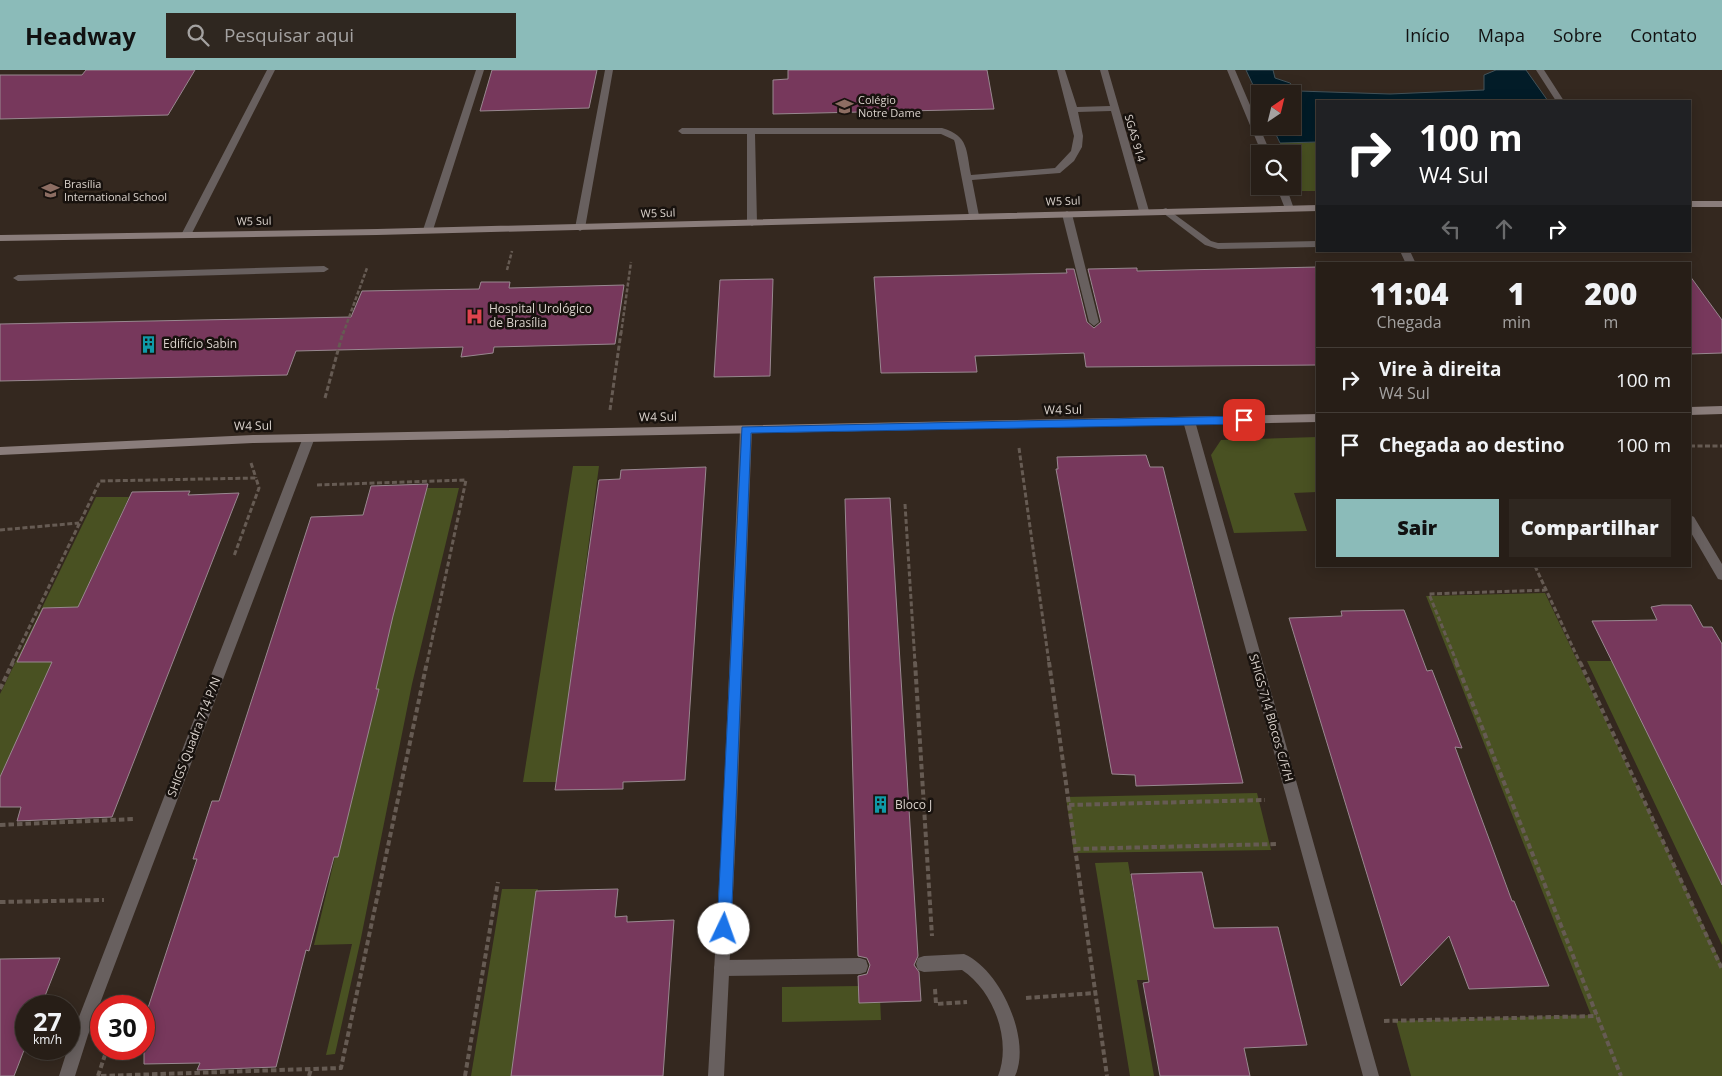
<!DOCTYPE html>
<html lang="pt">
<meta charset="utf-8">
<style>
body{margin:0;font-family:"Open Sans",sans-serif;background:#2f2720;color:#f1f3f6;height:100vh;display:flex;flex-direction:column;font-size:19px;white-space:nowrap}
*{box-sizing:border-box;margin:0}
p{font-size:16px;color:#a4a2a1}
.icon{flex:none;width:28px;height:28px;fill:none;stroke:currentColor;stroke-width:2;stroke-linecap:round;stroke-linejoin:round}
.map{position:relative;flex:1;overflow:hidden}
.drawer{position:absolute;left:1316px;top:192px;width:375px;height:305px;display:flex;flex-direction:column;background:#271e17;border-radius:0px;box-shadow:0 2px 12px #0003,0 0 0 1px #433c36}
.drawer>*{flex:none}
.banner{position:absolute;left:1316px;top:30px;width:375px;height:152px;border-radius:0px;box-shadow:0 2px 12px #0003,0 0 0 1px #433c36;background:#202124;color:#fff;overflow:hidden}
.needle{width:32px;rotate:35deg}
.tools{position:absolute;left:1251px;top:15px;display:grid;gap:10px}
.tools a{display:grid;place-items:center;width:50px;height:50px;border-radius:0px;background:#271e17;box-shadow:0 2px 12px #0003,0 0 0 1px #433c36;font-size:25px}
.speed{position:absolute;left:15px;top:925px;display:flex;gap:10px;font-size:25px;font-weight:700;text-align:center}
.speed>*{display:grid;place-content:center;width:65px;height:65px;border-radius:50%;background:#271e17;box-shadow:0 2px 12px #0003,0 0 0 1px #433c36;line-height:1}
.speed small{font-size:12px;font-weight:400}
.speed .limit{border:8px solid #d22;background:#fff;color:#111}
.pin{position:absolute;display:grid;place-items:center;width:42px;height:42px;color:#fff;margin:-21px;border-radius:10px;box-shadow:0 2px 8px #0006}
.me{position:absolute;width:55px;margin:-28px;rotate:3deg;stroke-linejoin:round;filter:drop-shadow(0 0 4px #0008)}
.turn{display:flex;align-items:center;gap:18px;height:105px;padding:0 20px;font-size:22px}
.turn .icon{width:65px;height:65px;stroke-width:2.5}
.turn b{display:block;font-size:35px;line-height:42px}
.lanes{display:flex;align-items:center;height:48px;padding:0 20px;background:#0003;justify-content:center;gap:25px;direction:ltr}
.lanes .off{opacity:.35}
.eta{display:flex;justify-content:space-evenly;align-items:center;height:85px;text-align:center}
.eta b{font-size:30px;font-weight:800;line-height:35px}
.cta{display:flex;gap:10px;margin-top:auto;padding:10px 20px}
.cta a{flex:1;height:58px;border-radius:0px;background:#8bbbb9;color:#111;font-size:20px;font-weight:800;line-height:58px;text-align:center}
.cta a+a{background:#2f2720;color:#f1f3f6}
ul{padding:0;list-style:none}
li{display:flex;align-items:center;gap:15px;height:65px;padding:0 20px;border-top:1px solid #433c36}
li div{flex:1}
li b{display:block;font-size:19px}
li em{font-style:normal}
header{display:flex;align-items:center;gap:30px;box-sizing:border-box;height:70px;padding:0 25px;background:#8bbbb9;color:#111}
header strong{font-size:24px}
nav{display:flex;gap:28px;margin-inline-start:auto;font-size:18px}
.search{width:350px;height:45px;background:#2f2720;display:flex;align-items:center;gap:12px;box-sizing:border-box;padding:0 18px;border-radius:0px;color:#a4a2a1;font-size:19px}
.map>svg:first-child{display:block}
.green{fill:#495122}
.water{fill:#021c28;stroke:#43535a}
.building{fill:#77385c;stroke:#998890}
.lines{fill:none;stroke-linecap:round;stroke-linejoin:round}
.path-far2{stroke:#665b53;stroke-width:2.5;stroke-dasharray:4 2;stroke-linecap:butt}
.path-far1{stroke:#665b53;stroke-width:3;stroke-dasharray:5 2.5;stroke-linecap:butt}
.path{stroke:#665b53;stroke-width:4;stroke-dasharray:5.5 3;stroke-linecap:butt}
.lane{fill:#68605f;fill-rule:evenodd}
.street{fill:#68605f;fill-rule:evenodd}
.secondary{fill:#8a7d7b;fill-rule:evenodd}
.route{fill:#1a73e8;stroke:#114b97}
.labels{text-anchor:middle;stroke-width:5;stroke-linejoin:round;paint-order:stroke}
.far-poi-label{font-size:11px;fill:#dbd3cd;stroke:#18120e;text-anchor:start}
.far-street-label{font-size:11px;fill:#dbd3cd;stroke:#18120e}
.poi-label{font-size:12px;fill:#dbd3cd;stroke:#18120e;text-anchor:start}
.street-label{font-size:12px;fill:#dbd3cd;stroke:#18120e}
</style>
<header>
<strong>Headway</strong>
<div class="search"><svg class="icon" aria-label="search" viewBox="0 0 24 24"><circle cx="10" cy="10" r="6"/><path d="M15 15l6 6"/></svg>Pesquisar aqui</div>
<nav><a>Início</a><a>Mapa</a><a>Sobre</a><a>Contato</a></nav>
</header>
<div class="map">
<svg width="1722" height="1006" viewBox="0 0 1722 1006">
<rect width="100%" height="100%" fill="#34281f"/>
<path class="green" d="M1317,72V121H1300L1293,102L1292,84H1284L1280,73Z
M1317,367V422L1294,423L1307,461L1234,463L1211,385L1221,370Z
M573,396H599L557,712H523Z
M426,418H459L412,614L360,873L335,984L326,985L352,874L314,875L393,543Z
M96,427H129L0,709V624Z
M1545,523L1722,895V1006H1411L1396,951L1591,945L1426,526Z
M1587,591H1616L1722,809V875Z
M1257,723L1271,780L1074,783L1066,727Z
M1128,792L1149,910H1137L1154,1006H1130L1095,793Z
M502,819H538L512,1006H471Z
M860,916L880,928L881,950L782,952V917Z"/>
<path class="water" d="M1246,0H1273L1275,8L1290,13L1298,21L1390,24L1484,20V5L1496,0H1526L1548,31H1318L1317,72L1280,73L1272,56H1292V24H1260V30Z"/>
<path class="building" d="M86,0H195L168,45L0,49V5H82Z
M492,0H597L589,38L480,41Z
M788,0H987L994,39L773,44V10L788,9Z
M1318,197V295L1086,297L1084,283L975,286L977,302L881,303L874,207L1067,203L1066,199H1074L1087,252L1094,258L1101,252L1088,199L1137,198V201Z
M1690,206L1722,250V283L1690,284Z
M773,209L770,306L714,307L720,210Z
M481,212H510L509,218L624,215L615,274L494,277L493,283L461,287L463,277L296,281L287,305L0,311V254L351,247L362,221L479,219Z
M1146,385L1150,397H1163L1243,713L1136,716L1135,705L1112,704L1056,399H1058L1057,387Z
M706,397L685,710L623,712V719L555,720L599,410L620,409L621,400Z
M428,414L393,546L376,619H379L338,787H334L309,881L306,880L276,997L197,1000L200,993L144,994V950L197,789H193L212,731H219L311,447L363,445L371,416Z
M190,421L188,425L239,423L112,747L17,751L21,737H0V707L52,592H17L43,538L78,537L132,422Z
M890,428L918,886L914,895L919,902L921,931L859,933L858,906L867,904L870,895L867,888L858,886L845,429Z
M1662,535H1691L1703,557H1712L1722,574V815L1592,551L1657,550L1651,537Z
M1404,540L1427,601L1432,600L1462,678L1455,677L1512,831H1514L1549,916L1469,919L1449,866L1401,916L1289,548L1342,546L1341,541Z
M1202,802L1214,858L1278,857L1307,975L1244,978L1250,1006H1160L1143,913L1149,912L1131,804Z
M618,819L615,847L627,846V852L674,850L663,1006H511L536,821Z
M60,888L41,936H26V975L14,1006H0V889Z"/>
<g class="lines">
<path class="path-far2" d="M507,200L512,181
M343,264L367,198
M621,264L631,192"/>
<path class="path-far1" d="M325,328L343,262
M610,340L621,262
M1690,376H1722
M1019,378L1049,593
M251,393L256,408
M317,415L466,410L427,593
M905,434L915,593
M0,460L79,453
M1535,496L1580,593
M12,593L100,411L256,408L259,418L234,486
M1457,593L1429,524L1546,520"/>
<path class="path" d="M915,592L932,866
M1049,592L1107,1006
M1456,592L1621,1006
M1580,592L1722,899
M0,619L13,592
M1069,735L1265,730
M0,755L134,749
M1075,779L1277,774
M0,832L104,830
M935,919L936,934L967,932
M1026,928L1095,923
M1384,951L1597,946
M98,1006L107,979
M101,1006L341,998L427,592
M309,1006L311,999
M465,1006L498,812"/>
<path class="lane" d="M267,0H275L191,165L186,168L183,167L181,165Z
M476,0H484L433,160L431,162H425L423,160Z
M605,0H613L585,158L580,161L575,158Z
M1057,0H1065L1077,37L1110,36L1100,0H1108L1149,141L1147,143H1141L1139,141L1111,41L1078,42L1083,66L1082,77L1074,91L1060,103L972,110L979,146L974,149L969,146L955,73L954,70L941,64H755L757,153L752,156L747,153V64H682L678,61L682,58H942C969,66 966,80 971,105L1055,98L1071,81L1074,66Z
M1227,0H1235L1271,84H1262Z
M1536,0H1544L1564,31H1556Z
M1276,116H1286L1294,139L1292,141H1286Z
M1166,138L1211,171L1218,173L1318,171V177L1218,179L1205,175L1163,143V139Z
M1067,141L1072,144L1099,252L1094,256L1089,252L1062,144Z
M1400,181H1410L1416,194H1406Z
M324,196L329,199L324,202L18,211L13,208L18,205Z
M964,884C1000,899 1032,970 1015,1006H998C1012,971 994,921 962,900L924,902L918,900L916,894L918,888L924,886Z
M860,888L866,890L868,896L866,902L860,904L722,906L716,904L714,898L716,892L722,890Z"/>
<path class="street" d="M1189,347L1195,351L1379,1006H1363L1183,351Z
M746,356L752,360L736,762L724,1006H708L722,762L740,360Z
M308,366L314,370L88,965L75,1006H59L72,965L302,370Z
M1690,445L1694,447L1722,494V510L1718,509L1690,461Z"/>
<path class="secondary" d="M1690,131H1722V137H1690Z
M1318,135V141L377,165L0,171V165L377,159Z
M1722,336V344L1690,345V337Z
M1318,344V352L253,373L0,385V377L253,365Z"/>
</g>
<path class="route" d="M1244,346L1249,350L1244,354L751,363L731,859L729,864L724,866L719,864L717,859L742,357Z"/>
<defs>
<symbol id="school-bare" viewBox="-9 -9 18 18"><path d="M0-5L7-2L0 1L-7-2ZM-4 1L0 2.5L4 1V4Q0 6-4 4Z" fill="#8d6e63" stroke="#18120e" stroke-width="2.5" paint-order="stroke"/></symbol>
<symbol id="hospital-bare" viewBox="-9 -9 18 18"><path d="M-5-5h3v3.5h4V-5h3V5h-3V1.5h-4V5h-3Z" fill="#e0444e" stroke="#18120e" stroke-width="2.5" paint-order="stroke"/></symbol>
<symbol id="building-bare" viewBox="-9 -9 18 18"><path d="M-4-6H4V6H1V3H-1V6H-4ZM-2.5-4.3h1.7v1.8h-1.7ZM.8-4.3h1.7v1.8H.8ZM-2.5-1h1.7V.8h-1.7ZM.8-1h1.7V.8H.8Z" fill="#0f9aa8" stroke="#18120e" stroke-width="2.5" paint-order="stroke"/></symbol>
</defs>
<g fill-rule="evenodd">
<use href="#school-bare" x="832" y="24" width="25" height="25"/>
<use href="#school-bare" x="38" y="108" width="25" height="25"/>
<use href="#hospital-bare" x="462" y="234" width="25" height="25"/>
<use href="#building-bare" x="136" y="262" width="25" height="25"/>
<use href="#building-bare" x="868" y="722" width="25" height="25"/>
</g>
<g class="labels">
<g class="far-poi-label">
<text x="858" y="34">Colégio<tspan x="858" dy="13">Notre Dame</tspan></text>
<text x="64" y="118">Brasília<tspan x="64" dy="13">International School</tspan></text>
</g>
<g class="far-street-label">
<text transform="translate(1135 68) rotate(74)" y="4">SGAS 914</text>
<text transform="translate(1063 131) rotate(-2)" y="4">W5 Sul</text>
<text transform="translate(658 143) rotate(-2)" y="4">W5 Sul</text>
<text transform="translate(254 151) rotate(-1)" y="4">W5 Sul</text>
</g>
<g class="poi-label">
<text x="489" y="243">Hospital Urológico<tspan x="489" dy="14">de Brasília</tspan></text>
<text x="163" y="278">Edifício Sabin</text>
<text x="895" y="739">Bloco J</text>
</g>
<g class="street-label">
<text transform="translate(1063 340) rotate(-1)" y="4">W4 Sul</text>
<text transform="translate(658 347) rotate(-1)" y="4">W4 Sul</text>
<text transform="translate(253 356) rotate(-1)" y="4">W4 Sul</text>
<text transform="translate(1271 648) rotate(74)" y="4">SHIGS 714 Blocos C/F/H</text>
<text transform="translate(194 667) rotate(-69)" y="4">SHIGS Quadra 714 P/N</text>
</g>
</g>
</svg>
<div class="tools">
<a><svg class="needle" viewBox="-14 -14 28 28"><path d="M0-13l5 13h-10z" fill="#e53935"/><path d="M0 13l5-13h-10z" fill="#a4a2a1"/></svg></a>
<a><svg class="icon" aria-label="search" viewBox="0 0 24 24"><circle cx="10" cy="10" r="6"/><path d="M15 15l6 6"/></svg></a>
</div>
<div class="speed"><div>27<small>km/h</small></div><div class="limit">30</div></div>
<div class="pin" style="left:1244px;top:350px;background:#d93025"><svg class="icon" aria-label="arrive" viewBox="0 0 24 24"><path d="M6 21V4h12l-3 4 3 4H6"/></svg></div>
<svg class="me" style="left:724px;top:859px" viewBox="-20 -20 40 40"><circle r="19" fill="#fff"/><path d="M0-13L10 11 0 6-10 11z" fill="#1a73e8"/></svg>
<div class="banner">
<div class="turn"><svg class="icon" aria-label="right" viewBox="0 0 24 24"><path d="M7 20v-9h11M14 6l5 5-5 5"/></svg><div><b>100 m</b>W4 Sul</div></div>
<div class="lanes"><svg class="icon off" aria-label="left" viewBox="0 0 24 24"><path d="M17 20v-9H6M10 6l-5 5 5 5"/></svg><svg class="icon off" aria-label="ahead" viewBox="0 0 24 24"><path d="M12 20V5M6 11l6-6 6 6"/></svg><svg class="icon" aria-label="right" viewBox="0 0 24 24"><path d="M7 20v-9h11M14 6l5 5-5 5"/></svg></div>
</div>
<section class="drawer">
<div class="eta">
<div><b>11:04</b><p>Chegada</p></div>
<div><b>1</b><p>min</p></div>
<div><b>200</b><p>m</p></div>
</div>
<ul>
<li><svg class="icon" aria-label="right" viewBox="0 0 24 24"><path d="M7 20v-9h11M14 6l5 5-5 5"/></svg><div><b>Vire à direita</b><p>W4 Sul</p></div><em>100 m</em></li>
<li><svg class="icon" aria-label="arrive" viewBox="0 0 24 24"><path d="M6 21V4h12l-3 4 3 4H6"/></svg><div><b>Chegada ao destino</b></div><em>100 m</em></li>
</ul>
<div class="cta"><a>Sair</a><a>Compartilhar</a></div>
</section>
</div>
